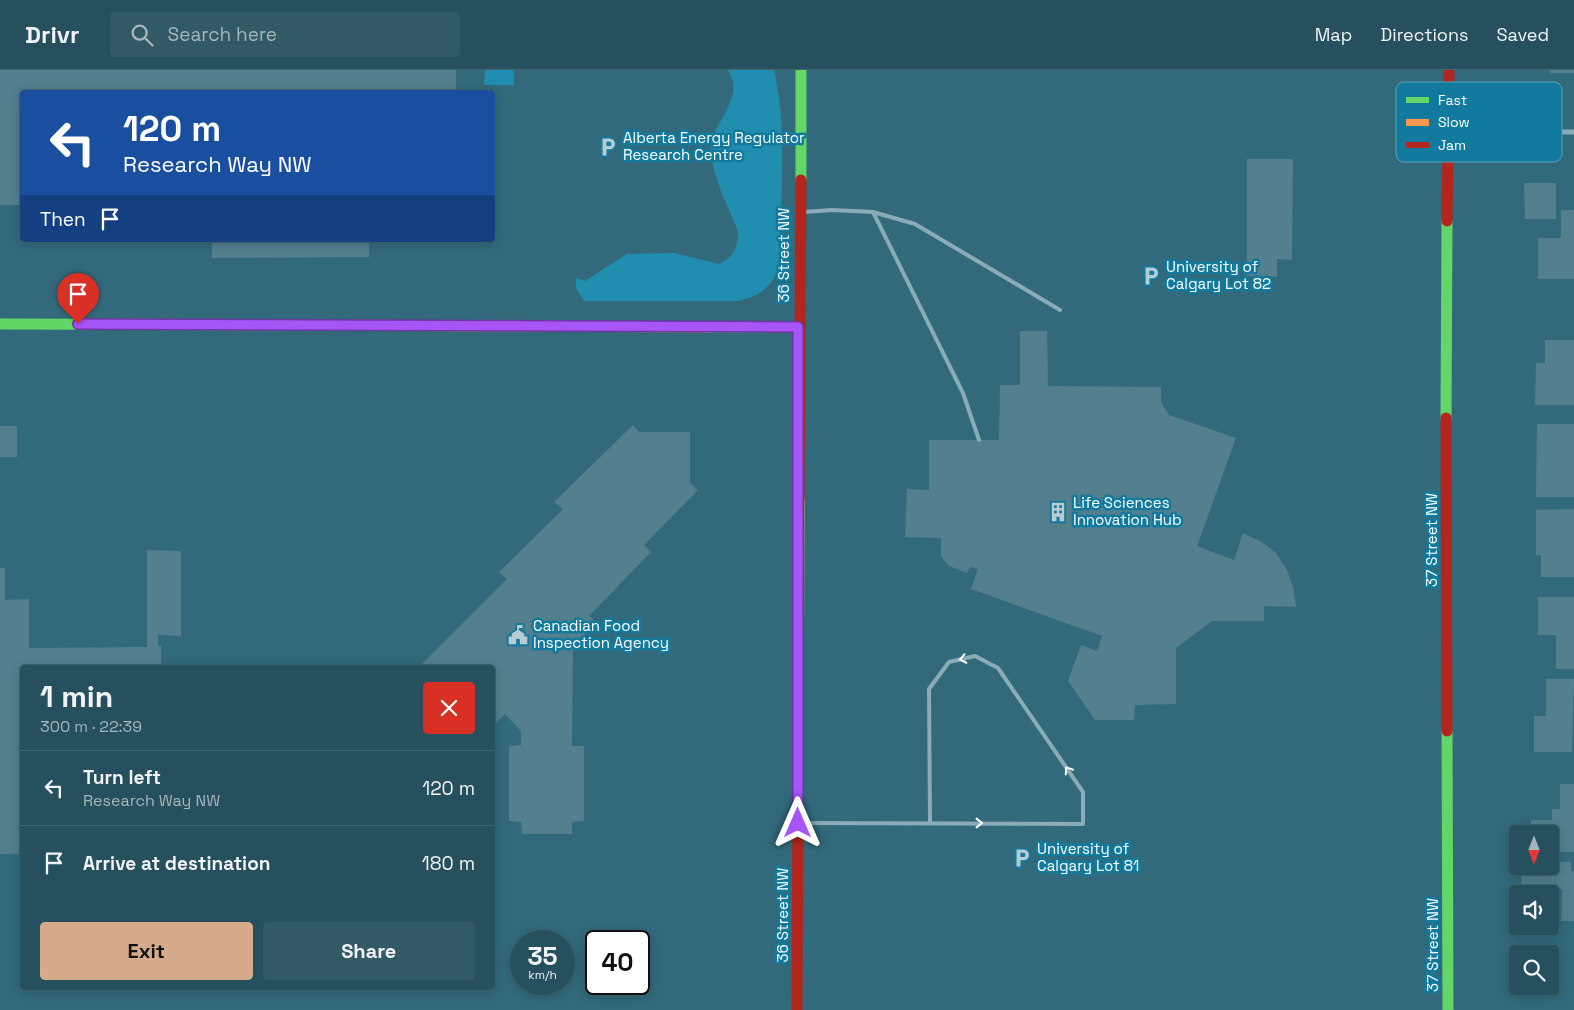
<!DOCTYPE html>
<meta charset="utf-8">
<style>
body{margin:0;font-family:"Space Grotesk",sans-serif;background:#325a66;color:#f1f3f6;height:100vh;display:flex;flex-direction:column;font-size:19px;white-space:nowrap}
*{box-sizing:border-box;margin:0}
p{font-size:16px;color:#a4b5bc}
.icon{flex:none;width:28px;height:28px;fill:none;stroke:currentColor;stroke-width:2;stroke-linecap:round;stroke-linejoin:round}
.map{position:relative;flex:1;overflow:hidden}
.details{position:absolute;left:20px;top:595px;width:475px;height:325px;display:flex;flex-direction:column;background:#26505d;border-radius:5px;box-shadow:0 2px 12px #0003,0 0 0 1px #426772}
.details>*{flex:none}
.hud{position:absolute;left:20px;top:20px;width:475px;height:152px;border-radius:5px;box-shadow:0 2px 12px #0003,0 0 0 1px #426772;background:#1a4fa0;color:#fff;overflow:hidden}
.needle{width:32px;rotate:180deg}
.buttons{position:absolute;left:1509px;top:755px;display:grid;gap:10px}
.buttons a{display:grid;place-items:center;width:50px;height:50px;border-radius:5px;background:#26505d;box-shadow:0 2px 12px #0003,0 0 0 1px #426772;font-size:25px}
.speed{position:absolute;left:510px;top:860px;display:flex;gap:10px;font-size:25px;font-weight:700;text-align:center}
.speed>*{display:grid;place-content:center;width:65px;height:65px;border-radius:50%;background:#26505d;box-shadow:0 2px 12px #0003,0 0 0 1px #426772;line-height:1}
.speed small{font-size:12px;font-weight:400}
.speed .limit{border:2px solid #111;border-radius:8px;background:#fff;color:#111}
.pin{position:absolute;display:grid;place-items:center;width:42px;height:42px;color:#fff;margin:-51px -21px;border-radius:50% 50% 50% 0;rotate:-45deg;box-shadow:0 0 5px #0007}
.pin .icon{rotate:45deg}
.me{position:absolute;width:55px;margin:-28px;rotate:0deg;stroke-linejoin:round;filter:drop-shadow(0 0 4px #0008)}
.turn{display:flex;align-items:center;gap:18px;height:105px;padding:0 20px;font-size:22px}
.turn .icon{width:65px;height:65px;stroke-width:2.5}
.turn b{display:block;font-size:35px;line-height:42px}
.then{display:flex;align-items:center;height:48px;padding:0 20px;background:#0003;gap:10px;font-size:19px}
.round{display:grid;place-items:center;flex:none;width:52px;height:52px;border-radius:5px;background:#325a66}
.summary{display:flex;align-items:center;justify-content:space-between;height:85px;padding:0 20px}
h1{font-size:30px;font-weight:600;line-height:38px}
.cta{display:flex;gap:10px;margin-top:auto;padding:10px 20px}
.cta a{flex:1;height:58px;border-radius:5px;background:#d6ab8b;color:#111;font-size:20px;font-weight:600;line-height:58px;text-align:center}
.cta a+a{background:#325a66;color:#f1f3f6}
ul{padding:0;list-style:none}
li{display:flex;align-items:center;gap:15px;height:75px;padding:0 20px;border-top:1px solid #426772}
li div{flex:1}
li b{display:block;font-size:19px}
li em{font-style:normal}
header{display:flex;align-items:center;gap:30px;box-sizing:border-box;height:70px;padding:0 25px;background:#26505d;border-bottom:1px solid #426772}
header strong{font-size:24px}
nav{display:flex;gap:28px;margin-inline-start:auto;font-size:18px}
.search{width:350px;height:45px;background:#325a66;display:flex;align-items:center;gap:12px;box-sizing:border-box;padding:0 18px;border-radius:5px;color:#a4b5bc;font-size:19px}
.map>svg:first-child{display:block}
.green{fill:#218eaf}
.building{fill:#537f8e}
.lines{fill:none;stroke-linecap:round;stroke-linejoin:round}
.lane{stroke:#8aabb7;stroke-width:4}
.street{stroke:#8aabb7;stroke-width:5}
.fast{stroke:#63d668;stroke-width:11}
.slow{stroke:#ff974d;stroke-width:11}
.jam{stroke:#b3261e;stroke-width:11}
.oneway{stroke:#fff}
.route-casing{stroke:#6d37a1;stroke-width:12}
.route{stroke:#a855f7;stroke-width:9}
.labels{text-anchor:middle;stroke-width:5;stroke-linejoin:round;paint-order:stroke}
.poi-label{font-size:15px;fill:#fff;stroke:#127a9c;text-anchor:start}
.street-label{font-size:15px;fill:#fff;stroke:#127a9c}
.key{fill:#127a9c;stroke:#59a2ba;stroke-width:1}
.key-label{font-size:14px;fill:#fff}
</style>
<header>
<strong>Drivr</strong>
<div class="search"><svg class="icon" aria-label="search" viewBox="0 0 24 24"><circle cx="10" cy="10" r="6"/><path d="M15 15l6 6"/></svg>Search here</div>
<nav><a>Map</a><a>Directions</a><a>Saved</a></nav>
</header>
<div class="map">
<svg width="1574" height="940" viewBox="0 0 1574 940">
<rect width="100%" height="100%" fill="#326a7c"/>
<path class="green" d="M485,0H514V15H484Z
M728,0H774C788,56 780,129 780,187C778,213 761,227 737,231H584L576,218V208L585,211L627,184L674,183L719,194C734,187 738,177 738,161C729,139 709,99 711,76C714,50 746,28 728,0Z"/>
<path class="building" d="M0,0H456V22H22V135H0Z
M1550,0H1574V3H1550Z
M1247,89H1293L1292,190L1277,189V207L1247,206Z
M1524,113H1556V149H1525Z
M1561,140H1574V209H1538V168H1561Z
M212,170H369V187L212,188Z
M1020,261H1047L1048,316L1161,317V332L1169,345L1236,368L1197,476L1234,490L1243,463L1262,472L1276,483L1287,500L1293,517L1296,537L1264,536V551H1212L1176,578V634L1135,635L1134,650H1095L1068,611L1081,575L1097,581L1102,566L971,519L978,499L970,497L967,503L949,496L941,486V468L905,467L907,419L929,420V370H999L1000,315H1020Z
M1545,270H1574V335H1535L1536,293H1545Z
M1537,354H1574V427H1536Z
M633,355L639,362H690V413L698,420L644,475L651,482L589,546L596,552L573,577L572,676H584V751L572,752V764H522L521,752L509,751V676L521,675V661L505,644L492,657V598H425L422,594L507,509L499,502L563,439L554,432Z
M0,356H17V387H0Z
M1574,439V507H1541V485H1536V440Z
M147,480L181,481V566L158,565V576H161V598H22V784H0V498H5V530L29,529V578L147,577Z
M1538,527H1574V599H1556V565H1538Z
M1546,609H1574L1572,682H1534V646H1546Z
M1560,714H1574V782H1550V764H1531V750H1552V739H1560Z
M1550,789H1552V792H1571V801H1574V851H1561L1562,819L1552,818V821H1522L1521,796H1550Z"/>
<g class="lines">
<path class="lane" d="M804,142L832,140L873,142L915,154L1060,240
M873,142L963,323L979,370
M800,753L1083,754V722L998,598L975,586L949,592L929,619L930,753"/>
<path class="street" d="M1450,61L1574,62"/>
<path class="fast" d="M801,110V0
M0,254L305,255
M708,257H798
M1446,348L1447,151
M1447,661L1448,940"/>
<path class="slow" d="M305,255L708,257
M798,711L799,429"/>
<path class="jam" d="M1447,151L1449,0
M1446,348L1447,661
M799,429L801,110
M797,940L798,711"/>
</g>
<defs><path id="oneway-chevron" d="M-2-3.5L2.5 0L-2 3.5" fill="none" stroke-width="1.6" stroke-linecap="round" stroke-linejoin="round" transform="scale(1.25)"/></defs>
<g class="oneway">
<use href="#oneway-chevron" transform="translate(963 589) rotate(168)"/>
<use href="#oneway-chevron" transform="translate(1068 700) rotate(-124)"/>
<use href="#oneway-chevron" transform="translate(979 753)"/>
</g>
<g class="lines">
<defs>
<path id="route" d="M78,254L798,257V753"/>
</defs>
<use href="#route" class="route-casing"/>
<use href="#route" class="route"/>
</g>
<defs>
<symbol id="parking-bare" viewBox="-9 -9 18 18"><path d="M-3.5-5.5H1a3.5 3.5 0 0 1 0 7H-1V5.5H-3.5ZM-1-3.4V-.6H.8a1.4 1.4 0 0 0 0-2.8Z" fill="#b7cbd1" stroke="#127a9c" stroke-width="2.5" paint-order="stroke"/></symbol>
<symbol id="building-bare" viewBox="-9 -9 18 18"><path d="M-4-6H4V6H1V3H-1V6H-4ZM-2.5-4.3h1.7v1.8h-1.7ZM.8-4.3h1.7v1.8H.8ZM-2.5-1h1.7V.8h-1.7ZM.8-1h1.7V.8H.8Z" fill="#b7cbd1" stroke="#127a9c" stroke-width="2.5" paint-order="stroke"/></symbol>
<symbol id="civic-bare" viewBox="-9 -9 18 18"><path d="M-.6-6.5H3V-4.5H.6V-3L4-1V1h2V6H-6V1h2V-1L-.6-3ZM-1.2 2.5V6h2.4V2.5Z" fill="#b7cbd1" stroke="#127a9c" stroke-width="2.5" paint-order="stroke"/></symbol>
</defs>
<g fill-rule="evenodd">
<use href="#parking-bare" x="594" y="63" width="28" height="28"/>
<use href="#parking-bare" x="1137" y="192" width="28" height="28"/>
<use href="#building-bare" x="1044" y="428" width="28" height="28"/>
<use href="#civic-bare" x="504" y="551" width="28" height="28"/>
<use href="#parking-bare" x="1008" y="774" width="28" height="28"/>
</g>
<g class="labels">
<g class="poi-label">
<text x="623" y="73">Alberta Energy Regulator<tspan x="623" dy="17">Research Centre</tspan></text>
<text x="1166" y="202">University of<tspan x="1166" dy="17">Calgary Lot 82</tspan></text>
<text x="1073" y="438">Life Sciences<tspan x="1073" dy="17">Innovation Hub</tspan></text>
<text x="533" y="561">Canadian Food<tspan x="533" dy="17">Inspection Agency</tspan></text>
<text x="1037" y="784">University of<tspan x="1037" dy="17">Calgary Lot 81</tspan></text>
</g>
<g class="street-label">
<text transform="translate(784 185) rotate(-90)" y="5">36 Street NW</text>
<text transform="translate(1432 470) rotate(-90)" y="5">37 Street NW</text>
<text transform="translate(783 845) rotate(-90)" y="5">36 Street NW</text>
<text transform="translate(1433 875) rotate(-90)" y="5">37 Street NW</text>
</g>
</g>
<rect x="1396" y="12" width="166" height="80" rx="8" class="key"/>
<rect x="1406" y="27" width="23" height="6" fill="#63d668"/>
<rect x="1406" y="49" width="23" height="7" fill="#ff974d"/>
<rect x="1406" y="72" width="23" height="6" fill="#b3261e"/>
<g class="key-label">
<text x="1438" y="35">Fast</text>
<text x="1438" y="57">Slow</text>
<text x="1438" y="80">Jam</text>
</g>
</svg>
<div class="buttons">
<a><svg class="needle" viewBox="-14 -14 28 28"><path d="M0-13l5 13h-10z" fill="#e53935"/><path d="M0 13l5-13h-10z" fill="#a4b5bc"/></svg></a>
<a><svg class="icon" aria-label="sound" viewBox="0 0 24 24"><path d="M4 9h4l5-4v14l-5-4H4zM17 9q2 3 0 6"/></svg></a>
<a><svg class="icon" aria-label="search" viewBox="0 0 24 24"><circle cx="10" cy="10" r="6"/><path d="M15 15l6 6"/></svg></a>
</div>
<div class="speed"><div>35<small>km/h</small></div><div class="limit">40</div></div>
<div class="pin" style="left:78px;top:254px;background:#d93025"><svg class="icon" aria-label="arrive" viewBox="0 0 24 24"><path d="M6 21V4h12l-3 4 3 4H6"/></svg></div>
<svg class="me" style="left:798px;top:753px" viewBox="-20 -20 40 40"><path d="M0-17L14 15 0 8-14 15z" fill="#a855f7" stroke="#fff" stroke-width="4"/></svg>
<div class="hud">
<div class="turn"><svg class="icon" aria-label="left" viewBox="0 0 24 24"><path d="M17 20v-9H6M10 6l-5 5 5 5"/></svg><div><b>120 m</b>Research Way NW</div></div>
<div class="then">Then<svg class="icon" aria-label="arrive" viewBox="0 0 24 24"><path d="M6 21V4h12l-3 4 3 4H6"/></svg></div>
</div>
<section class="details">
<div class="summary"><div><h1>1 min</h1><p>300 m · 22:39</p></div><a class="round" style="background:#d93025;color:#fff"><svg class="icon" aria-label="close" viewBox="0 0 24 24"><path d="M6 6l12 12M18 6L6 18"/></svg></a></div>
<ul>
<li><svg class="icon" aria-label="left" viewBox="0 0 24 24"><path d="M17 20v-9H6M10 6l-5 5 5 5"/></svg><div><b>Turn left</b><p>Research Way NW</p></div><em>120 m</em></li>
<li><svg class="icon" aria-label="arrive" viewBox="0 0 24 24"><path d="M6 21V4h12l-3 4 3 4H6"/></svg><div><b>Arrive at destination</b></div><em>180 m</em></li>
</ul>
<div class="cta"><a>Exit</a><a>Share</a></div>
</section>
</div>
